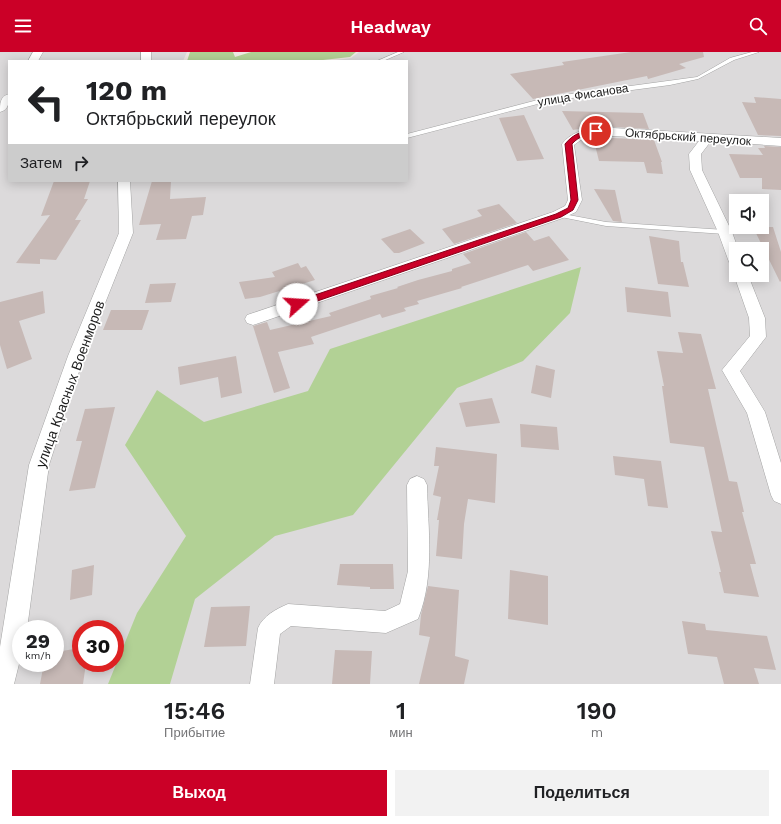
<!DOCTYPE html>
<html lang="ru">
<meta charset="utf-8">
<style>
body{margin:0;font-family:"Work Sans",sans-serif;background:#f2f2f2;color:#202124;height:100vh;display:flex;flex-direction:column;font-size:15px;white-space:nowrap}
*{box-sizing:border-box;margin:0}
p{font-size:13px;color:#757577}
.icon{flex:none;width:22px;height:22px;fill:none;stroke:currentColor;stroke-width:2;stroke-linecap:round;stroke-linejoin:round}
.map{position:relative;height:632px;overflow:hidden}
.side{display:flex;flex-direction:column;background:#fff;flex:1}
.side>*{flex:none}
.guide{position:absolute;left:8px;top:8px;width:400px;height:122px;border-radius:0px;box-shadow:0 2px 10px #0003;background:#fff;color:#202124;overflow:hidden}
.controls{position:absolute;left:729px;top:142px;display:grid;gap:8px}
.controls a{display:grid;place-items:center;width:40px;height:40px;border-radius:0px;background:#fff;box-shadow:0 2px 10px #0003;font-size:20px}
.speed{position:absolute;left:12px;top:568px;display:flex;gap:8px;font-size:20px;font-weight:700;text-align:center}
.speed>*{display:grid;place-content:center;width:52px;height:52px;border-radius:50%;background:#fff;box-shadow:0 2px 10px #0003;line-height:1}
.speed small{font-size:10px;font-weight:400}
.speed .limit{border:6px solid #d22;background:#fff;color:#111}
.pin{position:absolute;display:grid;place-items:center;width:34px;height:34px;color:#fff;margin:-17px;border:2px solid #fff;border-radius:50%;box-shadow:0 1px 4px #0007}
.me{position:absolute;width:44px;margin:-22px;rotate:71deg;stroke-linejoin:round;filter:drop-shadow(0 0 3px #0008)}
.turn{display:flex;align-items:center;gap:14px;height:84px;padding:0 12px;font-size:18px}
.turn .icon{width:52px;height:52px;stroke-width:2.5}
.turn b{display:block;font-size:28px;line-height:34px}
.then{display:flex;align-items:center;height:38px;padding:0 12px;background:#0003;gap:8px;font-size:15px}
.eta{display:flex;justify-content:space-evenly;align-items:center;height:68px;text-align:center}
.eta b{font-size:24px;font-weight:600;line-height:28px}
.action{display:flex;gap:8px;margin-top:auto;padding:8px 12px}
.action a{flex:1;height:46px;border-radius:0px;background:#cb0027;color:#fff;font-size:16px;font-weight:600;line-height:46px;text-align:center}
.action a+a{background:#f2f2f2;color:#202124}
header{display:flex;justify-content:space-between;align-items:center;height:52px;padding:0 12px;background:#cb0027;color:#fff;font-size:18px;font-weight:600}
.map>svg:first-child{display:block}
.residential{fill:#dcdadb;fill-rule:evenodd}
.forest{fill:#b2d195}
.building{fill:#c7b9b6}
.lines{fill:none;stroke-linecap:round;stroke-linejoin:round}
.service-casing{stroke:#a4a4a4;stroke-width:1}
.minor-casing{stroke:#a4a4a4;stroke-width:1}
.service{fill:#fff;fill-rule:evenodd}
.minor{fill:#fff;fill-rule:evenodd}
.route{fill:#cb0027;stroke:#840019}
.labels{text-anchor:middle;stroke-width:3.5;stroke-linejoin:round;paint-order:stroke}
.far-street-label{font-size:12px;fill:#1d1d1d;stroke:#fff}
.street-label{font-size:14px;fill:#1d1d1d;stroke:#fff}
</style>
<header><svg class="icon" aria-label="menu" viewBox="0 0 24 24"><path d="M4 6h16M4 12h16M4 18h16"/></svg>Headway<svg class="icon" aria-label="search" viewBox="0 0 24 24"><circle cx="10" cy="10" r="6"/><path d="M15 15l6 6"/></svg></header>
<div class="map">
<svg width="781" height="632" viewBox="0 0 781 632">
<rect width="100%" height="100%" fill="#efe9e3"/>
<path class="residential" d="M0,0H187L183,9H9V129H407V9H329L351,6L359,0H781V632H0ZM736,149H762V175H736ZM736,197H762V223H736ZM21,577H55V611H21ZM81,577H115V611H81Z"/>
<path class="forest" d="M190,0H233L235,5L251,0H356L350,5L314,9H187Z
M581,215L570,261L523,309L457,336L353,463L275,484L195,547L170,632H108L137,561L186,484L125,393L157,338L204,370L308,339L330,297Z"/>
<path class="building" d="M631,0H703L704,5L679,12L686,16L648,27L647,24L533,47L510,22L564,13L562,10Z
M754,45L781,47V84L758,83L742,50L756,51Z
M562,59L643,61L649,77L596,74L573,78Z
M524,63L544,107L517,109L499,66Z
M593,85L654,88L662,110H661L663,122L647,121L644,110L599,109Z
M764,94L781,95V138L762,137V126H740L729,102L763,103L758,96H765Z
M54,129H90L84,147H88L75,168H81L56,208L40,207V212L16,211L50,163L41,164Z
M152,129H171L170,147L206,145L203,163L192,164L186,187L156,188L161,172L139,173Z
M594,137L615,138L622,170L613,169Z
M499,152L517,171L454,192L442,177L482,164L477,158Z
M753,175H773L781,200V229L780,230Z
M410,177L425,191L399,201H394L381,187Z
M526,180L534,189L549,184L569,208L533,219L528,213L461,235L462,236L417,249L419,252L404,256L406,259L382,266L380,262L311,285L314,292L278,300L290,336L274,341L253,274L267,270L270,278L331,264L329,261L371,247L370,244L398,236L397,235L418,228L452,219V217L471,211L463,202Z
M649,184L679,189L681,210H683L689,235L658,232Z
M298,211L301,216L306,214L315,228L260,245L245,247L239,230L275,225L272,220Z
M176,231L171,250L145,251L150,232Z
M625,235L668,240L671,265L627,260Z
M43,239L45,261L19,269L32,307L7,317L0,293V250Z
M111,258H149L142,278H103Z
M678,280L701,282L716,337H708L729,429L737,430L744,460H742L756,512H750L759,545L724,541L719,520H721L711,479L722,480L704,395L670,391L662,334H664L657,299L683,301Z
M236,304L242,341L221,346L218,325L180,333L178,315Z
M536,313L555,318L551,346L531,341Z
M492,346L500,371L466,375L459,351Z
M115,355L95,436L69,439L82,389H76L85,357Z
M520,372L557,375L559,398L521,395Z
M436,395L497,402L495,451L468,447L464,472L462,507L436,504L439,468H437L441,445L433,443L439,414H434Z
M613,404L661,409L668,456L648,454L644,427L615,423Z
M340,512H393L394,537H370V535L337,533Z
M94,513L92,543L70,548L72,518Z
M510,518L548,524V573L508,567Z
M428,534L459,538L455,604L469,608L464,632H419L430,585L419,583L421,563Z
M250,554L246,594L204,595L211,555Z
M682,569L705,572L706,578L767,584L776,618L754,616L759,632H724L717,605L688,602Z
M81,596V611H86L83,632H40L44,611H55V600Z
M335,598L372,599L370,632H332Z"/>
<g class="lines">
<defs>
<path id="service" d="M398,0H404L383,9H377Z
M752,0H759L734,8L698,27L670,33L549,49L407,86V82L549,45L697,25L730,6Z
M558,161L606,170L725,178L728,180L725,182L606,174L556,164L555,163Z"/>
<path id="minor" d="M33,0H43L38,9H28Z
M141,0H151V9H141Z
M9,42C9,50 9,58 0,60C0,52 0,44 9,42Z
M596,75L781,86V94L711,89L701,102L702,118L732,180L738,197H736V215L731,213L729,210L718,180L690,118L689,102L699,89L596,83L585,85L574,93L582,148L576,160L563,166L259,271L253,273L247,271L245,267L247,263L553,160L565,154L568,148L562,92C570,81 583,78 596,75Z
M118,129H130L133,181L84,304L49,413L27,577H21V604L14,632H0V595L29,413L68,304L119,181Z
M736,219V223H748L765,266L766,285L740,319L765,360L781,411V452L774,449L771,443L747,361L722,318L750,284L749,266L734,223Z
M417,424L424,427L427,433C428,477 435,525 418,567L386,581L291,574L280,582L274,632H250L258,576C263,564 276,557 288,552L385,559L400,552L408,519L407,433L410,427Z"/>
</defs>
<use href="#service" class="service-casing"/>
<use href="#minor" class="minor-casing"/>
<use href="#service" class="service"/>
<use href="#minor" class="minor"/>
</g>
<path class="route" d="M596,77L600,79L599,81C587,83 580,83 572,92L578,148L573,158L561,165L300,255H294L293,252L294,250L556,162L568,156L571,148L565,92C574,81 583,79 596,77Z"/>
<g class="labels">
<g class="far-street-label">
<text transform="translate(583 43) rotate(-9)" y="4">улица Фисанова</text>
<text transform="translate(688 85) rotate(4)" y="4">Октябрьский переулок</text>
</g>
<g class="street-label">
<text transform="translate(70 332) rotate(-70)" y="5">улица Красных Военморов</text>
</g>
</g>
</svg>
<div class="controls">
<a><svg class="icon" aria-label="sound" viewBox="0 0 24 24"><path d="M4 9h4l5-4v14l-5-4H4zM17 9q2 3 0 6"/></svg></a>
<a><svg class="icon" aria-label="search" viewBox="0 0 24 24"><circle cx="10" cy="10" r="6"/><path d="M15 15l6 6"/></svg></a>
</div>
<div class="speed"><div>29<small>km/h</small></div><div class="limit">30</div></div>
<div class="pin" style="left:596px;top:79px;background:#d93025"><svg class="icon" aria-label="arrive" viewBox="0 0 24 24"><path d="M6 21V4h12l-3 4 3 4H6"/></svg></div>
<svg class="me" style="left:297px;top:252px" viewBox="-20 -20 40 40"><circle r="19" fill="#fff"/><path d="M0-13L10 11 0 6-10 11z" fill="#cb0027"/></svg>
<div class="guide">
<div class="turn"><svg class="icon" aria-label="left" viewBox="0 0 24 24"><path d="M17 20v-9H6M10 6l-5 5 5 5"/></svg><div><b>120 m</b>Октябрьский переулок</div></div>
<div class="then">Затем<svg class="icon" aria-label="right" viewBox="0 0 24 24"><path d="M7 20v-9h11M14 6l5 5-5 5"/></svg></div>
</div>
</div>
<section class="side">
<div class="eta">
<div><b>15:46</b><p>Прибытие</p></div>
<div><b>1</b><p>мин</p></div>
<div><b>190</b><p>m</p></div>
</div>
<div class="action"><a>Выход</a><a>Поделиться</a></div>
</section>
